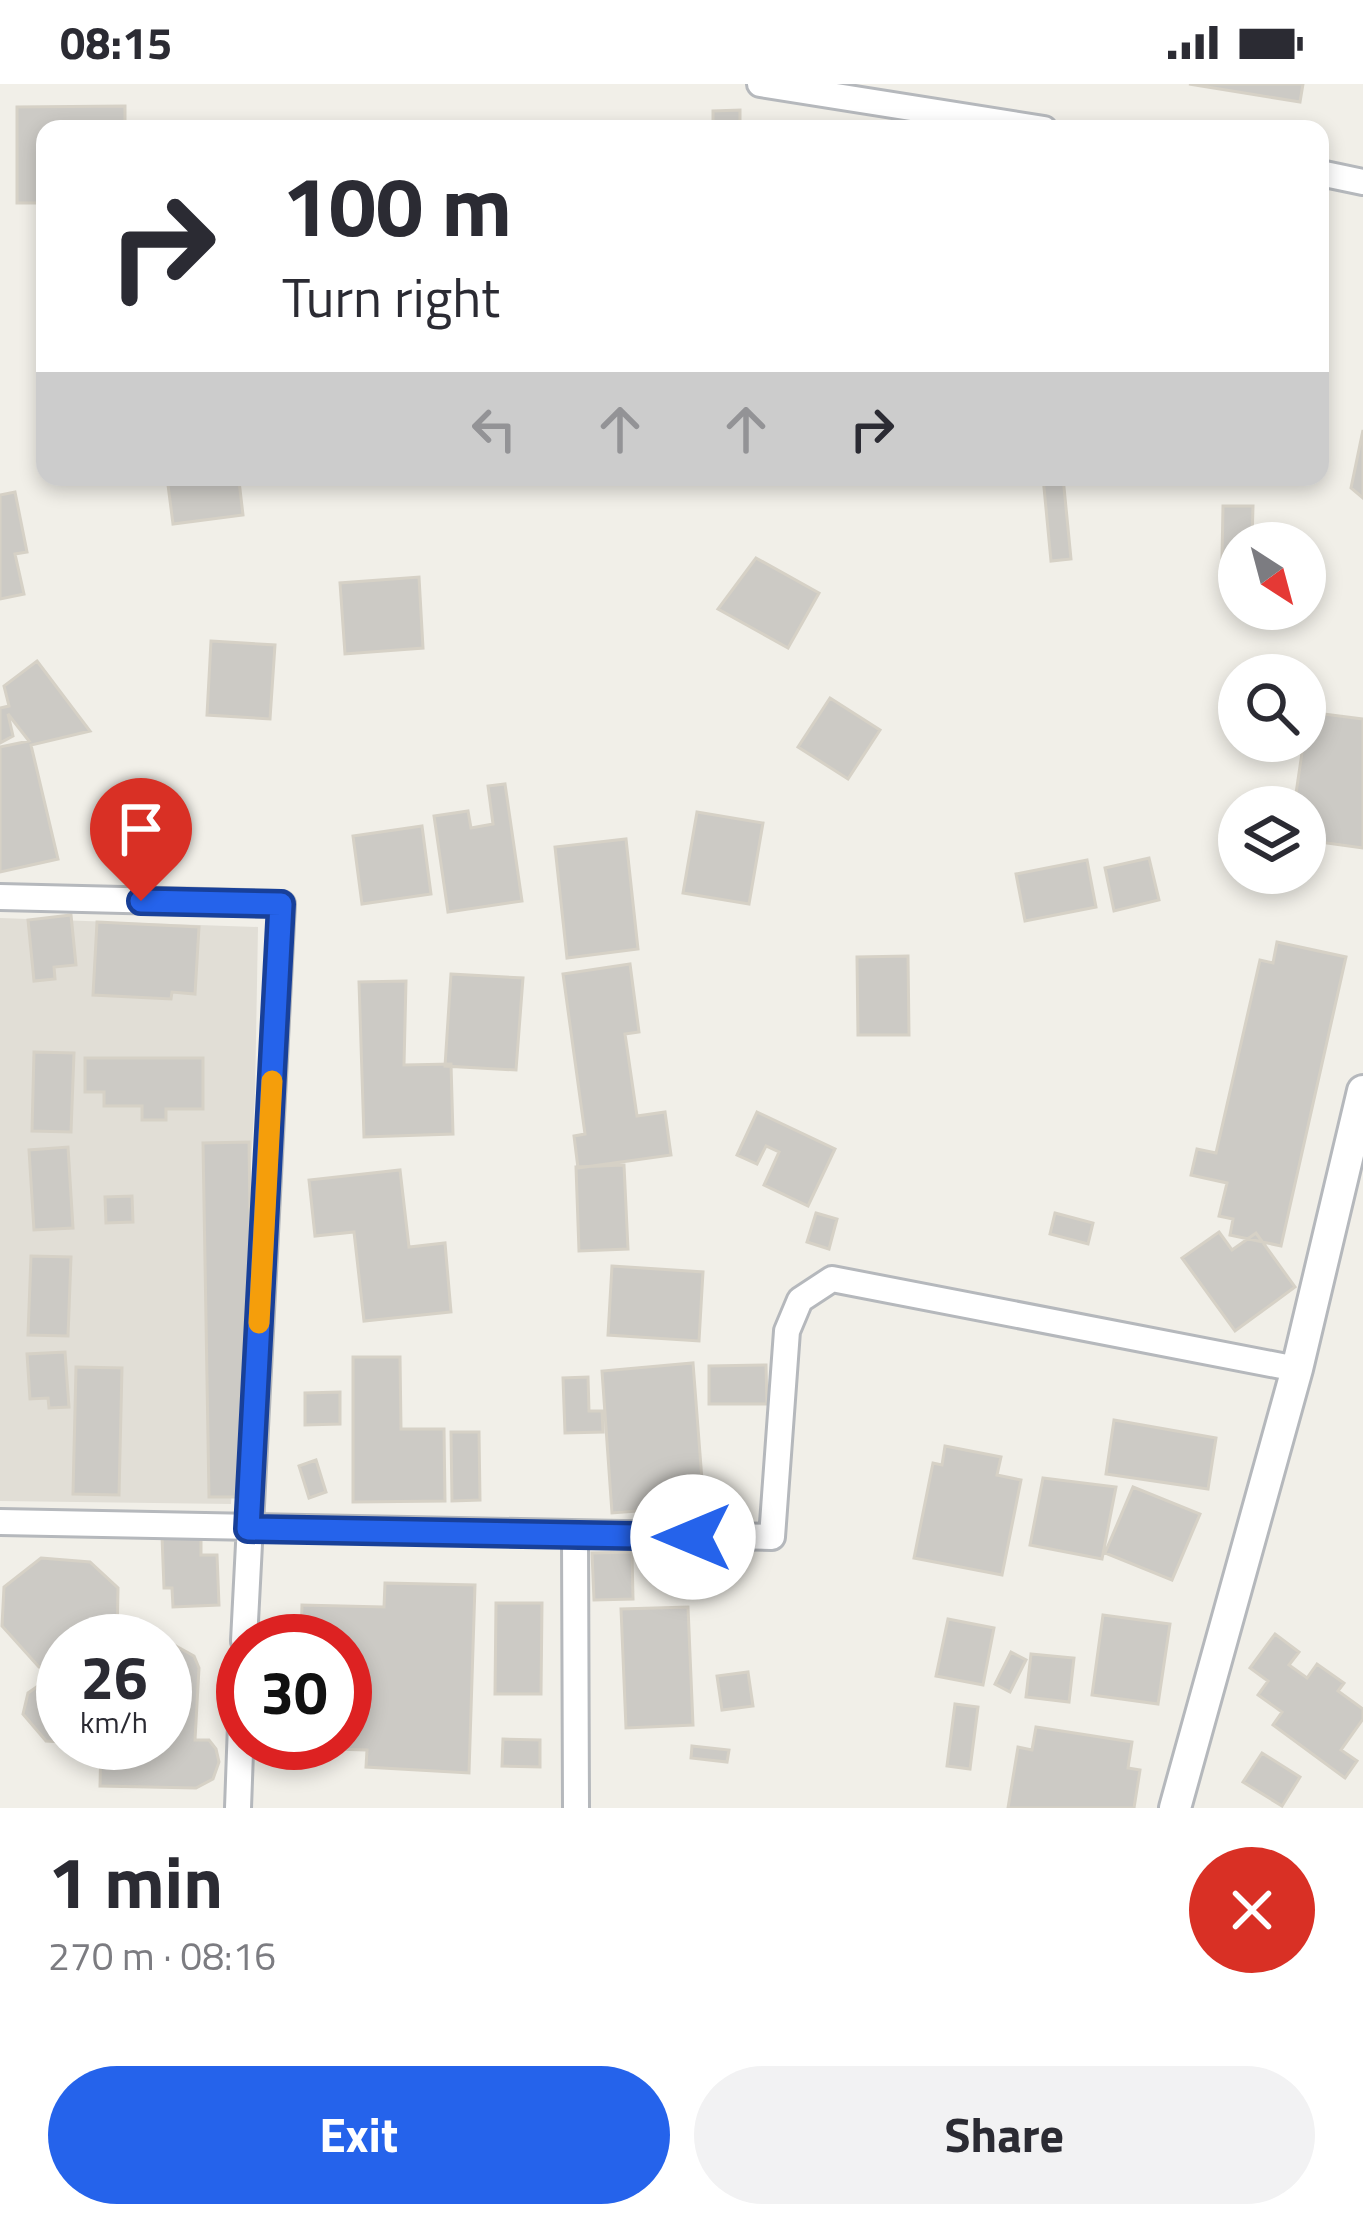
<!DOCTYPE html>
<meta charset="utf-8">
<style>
body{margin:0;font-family:"Titillium Web",sans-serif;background:#f2f2f3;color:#2b2b33;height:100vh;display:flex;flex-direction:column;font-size:45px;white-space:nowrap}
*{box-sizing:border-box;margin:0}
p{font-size:39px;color:#7c7c81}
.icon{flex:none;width:66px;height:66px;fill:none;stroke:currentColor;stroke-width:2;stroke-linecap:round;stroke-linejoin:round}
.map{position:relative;height:1724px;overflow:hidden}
.side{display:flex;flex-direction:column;background:#fff;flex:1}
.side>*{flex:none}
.top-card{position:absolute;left:36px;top:36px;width:1293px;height:366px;border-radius:24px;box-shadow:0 6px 18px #0003;background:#fff;color:#2b2b33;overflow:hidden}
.needle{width:78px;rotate:144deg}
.buttons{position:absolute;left:1218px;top:438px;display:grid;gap:24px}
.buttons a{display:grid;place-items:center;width:108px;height:108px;border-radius:50%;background:#fff;box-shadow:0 6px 18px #0003;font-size:60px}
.speed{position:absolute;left:36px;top:1530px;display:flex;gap:24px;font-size:60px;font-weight:700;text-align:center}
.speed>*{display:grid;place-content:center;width:156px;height:156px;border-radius:50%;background:#fff;box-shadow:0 6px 18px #0003;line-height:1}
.speed small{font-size:30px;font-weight:400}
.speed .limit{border:18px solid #d22;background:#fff;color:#111}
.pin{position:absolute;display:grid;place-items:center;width:102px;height:102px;color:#fff;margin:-123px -51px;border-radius:50% 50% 50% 0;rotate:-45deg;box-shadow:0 0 12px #0007}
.pin .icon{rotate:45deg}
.me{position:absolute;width:132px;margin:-66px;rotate:270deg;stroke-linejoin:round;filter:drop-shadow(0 0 9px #0008)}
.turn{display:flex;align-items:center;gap:42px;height:252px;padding:0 48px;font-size:54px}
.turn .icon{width:156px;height:156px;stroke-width:2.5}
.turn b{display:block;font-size:84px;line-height:102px}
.lanes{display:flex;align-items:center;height:114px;padding:0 48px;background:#0003;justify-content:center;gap:60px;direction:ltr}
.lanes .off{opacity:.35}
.round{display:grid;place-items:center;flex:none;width:126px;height:126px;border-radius:63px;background:#f2f2f3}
.summary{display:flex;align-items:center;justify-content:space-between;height:204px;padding:0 48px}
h1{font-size:72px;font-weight:700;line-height:90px}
.button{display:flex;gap:24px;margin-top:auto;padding:24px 48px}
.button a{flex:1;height:138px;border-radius:72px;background:#2563eb;color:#fff;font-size:48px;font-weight:700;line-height:138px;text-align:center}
.button a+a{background:#f2f2f3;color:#2b2b33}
.status{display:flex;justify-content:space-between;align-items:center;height:84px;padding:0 60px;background:#fff;direction:ltr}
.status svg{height:33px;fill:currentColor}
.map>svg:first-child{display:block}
.education{fill:#e1ded6}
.building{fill:#cccac5;stroke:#d6d1c6;stroke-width:3}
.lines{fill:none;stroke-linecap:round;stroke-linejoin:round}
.minor-casing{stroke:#b5b8bc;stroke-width:30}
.tertiary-casing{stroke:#b5b8bc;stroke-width:36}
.minor{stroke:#fff;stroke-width:24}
.tertiary{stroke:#fff;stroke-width:30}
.route-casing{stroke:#184099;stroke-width:30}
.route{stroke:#2563eb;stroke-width:21}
.slow{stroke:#f59e0b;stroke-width:21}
</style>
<div class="status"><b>08:15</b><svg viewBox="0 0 49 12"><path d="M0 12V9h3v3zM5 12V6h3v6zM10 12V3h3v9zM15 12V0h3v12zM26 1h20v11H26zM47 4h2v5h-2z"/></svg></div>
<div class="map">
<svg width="1363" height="1724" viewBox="0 0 1363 1724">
<rect width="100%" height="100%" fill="#f1efe8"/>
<path class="education" d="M0,834L258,843L255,1011L231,1420L0,1417Z"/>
<path class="building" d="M1189,0H1303L1300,18Z
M125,22V45H45V119H17V23Z
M740,26V45H713V27Z
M1363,346V414L1351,404Z
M167,393H254V395L239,397L243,431L173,440Z
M1043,393H1063L1071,475L1051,477Z
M15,408L27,468L15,470L24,510L0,515V411Z
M1223,422H1253L1252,459H1239V474H1222Z
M756,474L819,509L788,564L718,525Z
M419,493L423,564L345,570L340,499Z
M211,557L275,561L270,635L207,631Z
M37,577L90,647L31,661L58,775L0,788V663L29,657L8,630L13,652L0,659V624L9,622L4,602Z
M830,614L880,646L848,695L798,663Z
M1308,628L1363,635V764L1305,756V723H1294Z
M505,700L522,817L448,828L434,732L468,727L471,744L493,740L488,702Z
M697,728L763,739L749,820L683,809Z
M422,742L431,810L362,820L353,752Z
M626,755L638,865L567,874L555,763Z
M1149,774L1159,816L1114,827L1105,784Z
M1087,776L1096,823L1025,837L1016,790Z
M71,831L76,881L54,883L55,895L34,897L28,836Z
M97,838L199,843L195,910L172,908L171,915L93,911Z
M1277,858L1346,873L1281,1162L1230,1151L1233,1135L1219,1132L1227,1099L1191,1091L1197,1065L1216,1069L1260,876L1273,879Z
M908,872L909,951H858L857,873Z
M630,880L639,948L625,950L637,1032L665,1028L671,1071L578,1084L574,1052L585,1050L563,890Z
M451,890L523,894L516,986L445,982Z
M406,897L404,981L451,980L453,1050L364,1053L359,898Z
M34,968L74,969L71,1048L32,1047Z
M85,974H203V1025H166V1036H142V1022H104V1008H85Z
M757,1028L835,1065L808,1122L764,1101L779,1068L766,1062L757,1080L737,1071Z
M249,1058L254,1413H209L203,1059Z
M68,1063L73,1144L34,1146L29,1066Z
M624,1081L628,1165L579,1167L576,1083Z
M400,1086L409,1163L445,1159L451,1228L364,1237L354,1148L315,1152L309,1096Z
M132,1112L133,1138L106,1139L105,1113Z
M816,1129L837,1135L829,1165L807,1158Z
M1055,1129L1093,1139L1088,1160L1050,1150Z
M1219,1148L1232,1166L1256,1149L1295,1203L1235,1247L1182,1174Z
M31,1172L71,1173L68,1252L28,1251Z
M612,1182L703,1188L699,1257L608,1251Z
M65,1268L69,1323L49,1324L48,1314L30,1315L27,1270Z
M353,1273H400L401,1345H444L445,1417L353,1418Z
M693,1279L704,1422L612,1429L602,1287Z
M766,1281L767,1320H709V1282Z
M76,1283L122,1284L119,1411L73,1410Z
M588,1293L589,1327H602L603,1348L565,1349L563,1294Z
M340,1308V1340L305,1341V1309Z
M1114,1336L1216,1354L1208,1405L1106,1390Z
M451,1348H479L480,1416L452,1417Z
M945,1362L1001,1373L997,1391L1021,1396L1002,1491L914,1474L933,1379L942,1381Z
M316,1376L326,1408L309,1414L299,1382Z
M1043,1394L1116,1403L1102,1475L1030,1461Z
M1133,1403L1200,1430L1172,1496L1105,1469Z
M201,1451V1471H217L219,1521L173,1523L172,1504H164L162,1452Z
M632,1468L633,1515L594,1516L592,1469Z
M41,1474L90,1478L118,1504L117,1557H63V1658L46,1657L23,1630L28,1609L51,1593L52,1584L39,1583L2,1542L4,1503Z
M385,1499L475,1501L469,1689L366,1683L367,1666L298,1664V1659H345V1557H301L302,1521L384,1523Z
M496,1519H542L541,1610H495Z
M688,1523L693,1641L626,1644L621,1525Z
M1103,1531L1170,1540L1158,1620L1092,1611Z
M948,1535L994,1544L983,1601L936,1592Z
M1275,1550L1299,1568L1289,1581L1307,1594L1317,1580L1344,1599L1338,1607L1363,1625V1635L1341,1666L1357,1677L1345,1694L1273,1641L1282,1628L1258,1611L1268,1597L1250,1584Z
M176,1562L194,1572L199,1584L195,1656H209L216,1665L219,1678L213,1695L196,1704L100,1702L101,1659H165V1566Z
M1011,1568L1026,1576L1010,1608L995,1600Z
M1031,1570L1074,1574L1069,1618L1026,1613Z
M748,1588L753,1622L722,1626L717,1592Z
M955,1620L978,1623L970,1685L947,1682Z
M1036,1643L1132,1658L1128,1684L1140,1686L1134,1724H1008L1018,1663L1032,1666Z
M503,1655L540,1656V1683L502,1682Z
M692,1662L729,1666L727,1678L691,1674Z
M1262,1669L1300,1693L1282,1722L1243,1698Z"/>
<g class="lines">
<defs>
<path id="minor" d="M760,0L1044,45
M1320,89L1363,98
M0,813L282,820L244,1557
M0,1438L772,1453L787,1247L800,1216L832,1195L1297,1285
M575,1453L576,1724
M238,1724L243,1584"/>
<path id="tertiary" d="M1175,1724L1297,1285L1363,1007"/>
</defs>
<use href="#minor" class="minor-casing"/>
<use href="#tertiary" class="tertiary-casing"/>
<use href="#minor" class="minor"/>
<use href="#tertiary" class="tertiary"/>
</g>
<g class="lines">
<defs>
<path id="route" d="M141,817L281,820L248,1445L693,1453"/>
</defs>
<use href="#route" class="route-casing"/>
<use href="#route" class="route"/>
<path class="slow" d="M259,1239L272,997"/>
</g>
</svg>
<div class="buttons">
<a><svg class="needle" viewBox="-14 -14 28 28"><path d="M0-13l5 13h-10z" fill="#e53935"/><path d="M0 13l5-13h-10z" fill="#7c7c81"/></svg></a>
<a><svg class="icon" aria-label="search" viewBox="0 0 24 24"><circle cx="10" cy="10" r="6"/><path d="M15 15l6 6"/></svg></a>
<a><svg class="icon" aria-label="layers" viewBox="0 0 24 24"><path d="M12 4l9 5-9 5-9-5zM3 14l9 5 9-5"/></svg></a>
</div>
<div class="speed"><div>26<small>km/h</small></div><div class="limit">30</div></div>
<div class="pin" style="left:141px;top:817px;background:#d93025"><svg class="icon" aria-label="arrive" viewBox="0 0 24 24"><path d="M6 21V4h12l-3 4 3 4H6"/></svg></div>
<svg class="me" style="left:693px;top:1453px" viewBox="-20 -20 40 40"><circle r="19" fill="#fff"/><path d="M0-13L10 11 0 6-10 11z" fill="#2563eb"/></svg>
<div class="top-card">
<div class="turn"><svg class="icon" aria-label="right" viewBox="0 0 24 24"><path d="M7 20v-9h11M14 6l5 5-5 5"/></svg><div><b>100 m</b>Turn right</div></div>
<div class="lanes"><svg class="icon off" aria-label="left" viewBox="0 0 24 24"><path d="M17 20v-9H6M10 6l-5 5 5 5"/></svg><svg class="icon off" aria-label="ahead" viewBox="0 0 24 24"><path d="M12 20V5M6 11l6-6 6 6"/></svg><svg class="icon off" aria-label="ahead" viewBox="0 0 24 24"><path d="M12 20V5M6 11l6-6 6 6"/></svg><svg class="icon" aria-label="right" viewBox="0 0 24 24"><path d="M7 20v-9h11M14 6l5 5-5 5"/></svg></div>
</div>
</div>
<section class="side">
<div class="summary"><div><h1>1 min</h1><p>270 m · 08:16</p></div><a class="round" style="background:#d93025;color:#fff"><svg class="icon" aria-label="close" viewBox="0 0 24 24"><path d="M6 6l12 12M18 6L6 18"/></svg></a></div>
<div class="button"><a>Exit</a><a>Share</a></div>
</section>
